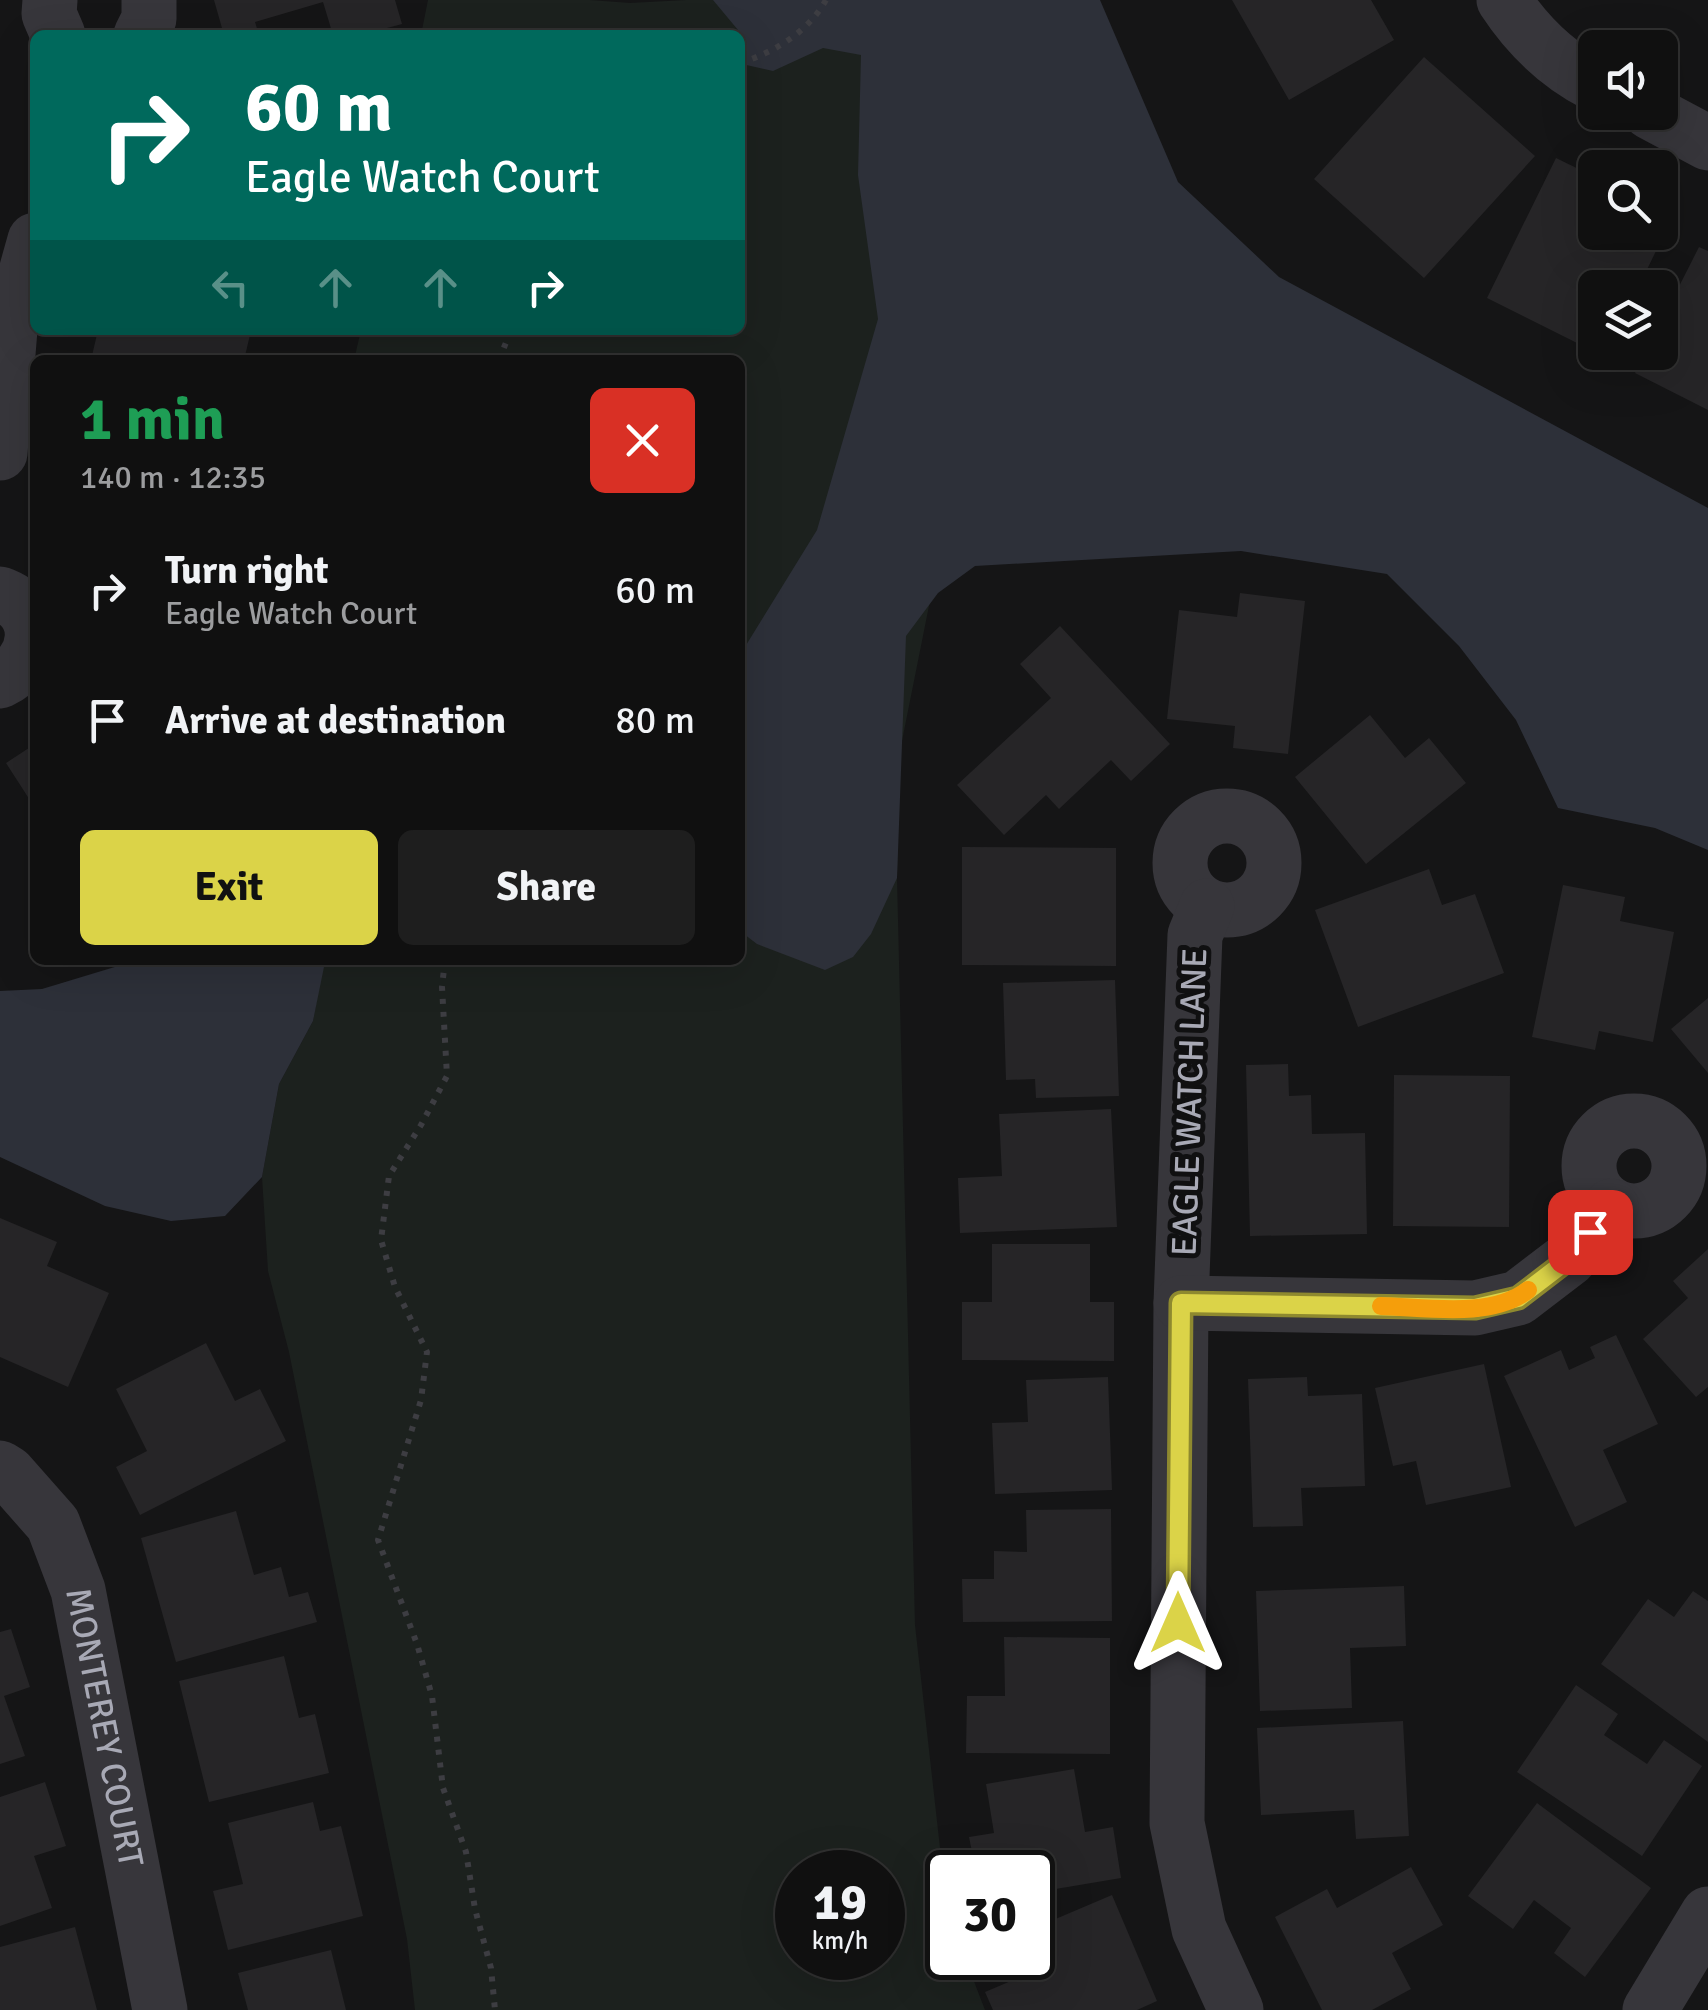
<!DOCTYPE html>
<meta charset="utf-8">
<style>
body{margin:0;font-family:Signika,sans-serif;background:#1e1e1e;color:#f1f3f6;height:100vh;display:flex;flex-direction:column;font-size:38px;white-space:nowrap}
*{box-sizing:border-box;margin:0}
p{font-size:32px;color:#9c9d9f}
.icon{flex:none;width:55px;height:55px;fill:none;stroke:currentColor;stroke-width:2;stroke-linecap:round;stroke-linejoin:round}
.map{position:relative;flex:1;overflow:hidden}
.details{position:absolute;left:30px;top:355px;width:715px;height:610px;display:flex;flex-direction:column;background:#101010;border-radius:15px;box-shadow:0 10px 40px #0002,0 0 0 2px #303030}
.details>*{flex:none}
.banner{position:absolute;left:30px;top:30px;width:715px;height:305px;border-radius:15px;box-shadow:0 10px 40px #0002,0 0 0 2px #303030;background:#00695c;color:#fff;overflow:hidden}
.fabs{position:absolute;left:1578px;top:30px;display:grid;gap:20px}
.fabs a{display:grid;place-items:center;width:100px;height:100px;border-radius:15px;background:#101010;box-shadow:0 10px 40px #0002,0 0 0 2px #303030;font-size:50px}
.speed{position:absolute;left:775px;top:1850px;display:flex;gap:20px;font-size:50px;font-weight:700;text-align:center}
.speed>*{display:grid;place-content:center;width:130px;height:130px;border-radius:50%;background:#101010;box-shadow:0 10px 40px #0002,0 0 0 2px #303030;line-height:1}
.speed small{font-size:25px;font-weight:400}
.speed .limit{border:5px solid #111;border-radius:15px;background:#fff;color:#111}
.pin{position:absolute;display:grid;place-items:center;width:85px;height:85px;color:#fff;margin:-42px;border-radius:20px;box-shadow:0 5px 15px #0006}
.me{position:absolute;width:110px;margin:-55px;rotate:0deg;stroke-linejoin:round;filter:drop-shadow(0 0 8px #0008)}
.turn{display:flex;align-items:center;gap:35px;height:210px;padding:0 50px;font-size:45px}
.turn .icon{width:130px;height:130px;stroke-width:2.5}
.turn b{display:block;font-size:70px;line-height:85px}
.lanes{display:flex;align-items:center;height:95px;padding:0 50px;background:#0003;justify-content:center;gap:50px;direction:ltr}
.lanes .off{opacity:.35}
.round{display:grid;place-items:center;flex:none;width:105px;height:105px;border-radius:15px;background:#1e1e1e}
.headline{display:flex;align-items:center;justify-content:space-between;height:170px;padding:0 50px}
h1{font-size:60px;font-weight:700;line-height:75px;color:#1e9e55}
.button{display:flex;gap:20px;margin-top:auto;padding:20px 50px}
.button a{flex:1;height:115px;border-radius:15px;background:#dbd348;color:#111;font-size:40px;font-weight:700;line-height:115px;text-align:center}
.button a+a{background:#1e1e1e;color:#f1f3f6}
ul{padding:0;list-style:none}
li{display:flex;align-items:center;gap:30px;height:130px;padding:0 50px}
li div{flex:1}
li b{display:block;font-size:38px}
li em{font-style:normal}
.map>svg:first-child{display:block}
.green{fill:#1c211e;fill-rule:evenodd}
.water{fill:#2d3039}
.building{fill:#262527}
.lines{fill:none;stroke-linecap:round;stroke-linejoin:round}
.path{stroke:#3d3d42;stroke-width:6;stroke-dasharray:5 8;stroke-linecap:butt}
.minor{stroke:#37363b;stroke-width:55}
.route-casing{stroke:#8e892f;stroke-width:25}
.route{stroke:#dbd348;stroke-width:18}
.slow{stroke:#f59e0b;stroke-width:18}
.labels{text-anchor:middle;stroke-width:10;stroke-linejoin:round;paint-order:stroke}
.street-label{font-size:35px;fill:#a8a9b5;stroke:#101011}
</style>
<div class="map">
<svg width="1708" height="2010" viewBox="0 0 1708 2010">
<rect width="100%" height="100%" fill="#151516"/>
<path class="green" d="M428,0H590L630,3L686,0H1050L900,751L897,878L915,1625L947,1910L948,1958H965L985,2010H415L407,1939L289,1352L268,1271L262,1177L279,1084L313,1021L324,960H740V360H354L361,330H740V35H421ZM798,1872H882V1958H798Z"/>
<path class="water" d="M713,0H1100L1178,182L1279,277L1708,508V850L1655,828L1558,808L1516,720L1459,646L1387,574L1241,551L975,566L938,593L906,636L897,878L871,934L853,957L825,970L757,944L740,931V655L817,530L878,319L858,175L861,55L823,48L773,71L742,64L738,30Z
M127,960L325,962L313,1021L279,1084L262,1177L225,1216L171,1221L105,1206L0,1157V991L42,989L118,966Z"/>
<path class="building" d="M214,0H395L402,24L361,35H333L323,2L255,22L259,35H224Z
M1232,0H1371L1394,40L1289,100Z
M1424,57L1535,156L1424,278L1314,179Z
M1556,158L1595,177V232H1660V210L1673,216L1638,288H1595V352L1487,298Z
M1699,247L1708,251V410L1635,373L1646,352H1660V324Z
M98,330H228L250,335L244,360H91Z
M1240,593L1305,601L1288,754L1233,748L1235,726L1167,719L1179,610L1237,617Z
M1060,626L1170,744L1131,781L1111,760L1059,809L1046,795L1004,835L957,785L1051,698L1020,664Z
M1370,715L1405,758L1429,738L1466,783L1366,864L1295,777Z
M35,744V808L6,763Z
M962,847L1116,848V966L962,965Z
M1429,869L1442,905L1475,894L1504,973L1358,1027L1315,910Z
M1563,885L1625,897L1620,921L1674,932L1653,1042L1599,1031L1595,1050L1532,1037Z
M1115,980L1119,1096L1036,1098L1035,1079L1006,1080L1003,983Z
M1708,998V1073L1671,1029Z
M1288,1064L1289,1096L1311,1095L1312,1134L1365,1133L1367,1234L1250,1236L1246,1065Z
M1394,1075L1510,1076L1509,1227L1393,1226Z
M1111,1109L1117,1227L960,1233L958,1178L1002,1176L999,1114Z
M0,1218L57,1242L47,1266L109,1293L68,1387L0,1357Z
M992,1244H1090V1302H1114V1361L962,1360V1302H992Z
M1708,1249V1387L1696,1397L1643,1339L1688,1298L1673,1281Z
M1616,1335L1658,1424L1603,1450L1627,1502L1575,1527L1504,1376L1561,1350L1569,1370L1595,1358L1590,1347Z
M206,1343L235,1401L260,1389L286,1441L140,1515L116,1467L147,1451L116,1389Z
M1484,1364L1511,1487L1426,1505L1416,1461L1393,1466L1375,1388Z
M1108,1377L1112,1490L995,1494L992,1423L1028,1422L1026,1380Z
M1307,1377L1308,1396L1362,1394L1365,1486L1301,1488L1303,1526L1253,1527L1248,1379Z
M1111,1509L1112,1621L963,1622L962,1579H994V1551L1027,1552L1026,1510Z
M236,1511L254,1575L281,1567L289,1597L308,1592L317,1622L176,1662L141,1538Z
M1404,1586L1406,1646L1350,1648L1352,1708L1260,1711L1256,1591Z
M1693,1591L1708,1601V1742L1601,1664L1648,1599L1674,1617Z
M11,1629L30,1687L4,1696L25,1756L0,1764V1632Z
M1004,1637L1110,1638V1754L966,1753L967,1696H1005Z
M284,1656L299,1718L315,1714L329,1773L209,1802L179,1681Z
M1576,1685L1618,1714L1604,1735L1647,1764L1664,1740L1702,1766L1642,1856L1517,1772Z
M1403,1721L1409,1836L1356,1839L1354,1810L1261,1815L1257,1728Z
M1074,1769L1085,1832L1113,1827L1121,1878L1032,1893V1872H976L969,1837L994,1833L986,1784Z
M45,1782L66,1846L34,1856L52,1908L0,1926V1797Z
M313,1802L320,1831L341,1826L363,1916L228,1950L213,1891L243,1884L228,1823Z
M1537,1803L1651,1888L1585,1977L1554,1953L1571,1928L1534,1900L1513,1929L1468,1896Z
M1411,1867L1443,1925L1392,1953L1411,1989L1372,2010H1322L1275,1917L1327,1889L1337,1908Z
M1112,1895L1157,2001L1137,2010H993L985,1992L1037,1970L1031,1958L1032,1929Z
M75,1927L97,2010H0V1947Z
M331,1950L346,2010H248L238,1973Z"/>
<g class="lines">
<path class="path" d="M740,63C775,52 808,32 826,0
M499,360L511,330
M445,960L442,987L447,1076L421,1125L389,1176L381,1240L395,1287L427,1352L421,1400L378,1540L417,1644L432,1696L443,1788L466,1852L475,1909L491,1968L495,2010"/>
<g class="minor">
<path d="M50,0L49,14L58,35"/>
<path d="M1504,0C1527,35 1558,65 1595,84"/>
<path d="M141,35L149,19V0"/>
<path d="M1650,112L1708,143"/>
<path d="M0,453L10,329L35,240"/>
<path d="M0,594C46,610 40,662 0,681"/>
<circle cx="1227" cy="863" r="47"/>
<path d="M1207,906L1195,935L1181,1303L1177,1823L1199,1929L1236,2010"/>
<circle cx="1634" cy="1166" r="45"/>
<path d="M1181,1303L1475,1308L1518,1298L1569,1259L1611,1206"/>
<path id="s1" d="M0,1468L8,1473L53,1524L78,1590L160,2010"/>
<path d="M1650,2010L1708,1914"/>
</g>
</g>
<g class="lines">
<defs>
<path id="route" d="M1178,1623L1181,1303L1475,1308L1518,1298L1569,1259L1590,1232"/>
</defs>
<use href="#route" class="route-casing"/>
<use href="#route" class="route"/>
<path class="slow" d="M1381,1306C1425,1307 1491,1319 1528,1290"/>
</g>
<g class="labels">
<g class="street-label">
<text transform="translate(1189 1102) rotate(-88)" y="12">EAGLE WATCH LANE</text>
<text dy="12" stroke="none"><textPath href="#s1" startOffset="288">MONTEREY COURT</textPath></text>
</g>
</g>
</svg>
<div class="fabs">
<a><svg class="icon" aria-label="sound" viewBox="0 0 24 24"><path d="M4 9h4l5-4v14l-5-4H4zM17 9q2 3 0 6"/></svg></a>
<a><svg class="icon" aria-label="search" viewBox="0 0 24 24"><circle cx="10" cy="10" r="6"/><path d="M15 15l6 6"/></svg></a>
<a><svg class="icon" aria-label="layers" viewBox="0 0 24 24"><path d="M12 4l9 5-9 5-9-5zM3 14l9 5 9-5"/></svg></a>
</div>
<div class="speed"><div>19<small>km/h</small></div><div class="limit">30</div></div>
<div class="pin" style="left:1590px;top:1232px;background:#d93025"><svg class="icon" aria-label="arrive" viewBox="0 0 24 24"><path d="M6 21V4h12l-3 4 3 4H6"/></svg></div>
<svg class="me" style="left:1178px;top:1623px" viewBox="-20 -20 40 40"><path d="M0-17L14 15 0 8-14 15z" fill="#dbd348" stroke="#fff" stroke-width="4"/></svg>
<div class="banner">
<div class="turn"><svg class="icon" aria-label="right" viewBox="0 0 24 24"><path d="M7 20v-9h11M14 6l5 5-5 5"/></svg><div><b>60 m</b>Eagle Watch Court</div></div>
<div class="lanes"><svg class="icon off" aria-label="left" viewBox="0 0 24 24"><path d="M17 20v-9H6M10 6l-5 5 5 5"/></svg><svg class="icon off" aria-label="ahead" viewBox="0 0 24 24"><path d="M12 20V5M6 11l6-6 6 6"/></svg><svg class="icon off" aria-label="ahead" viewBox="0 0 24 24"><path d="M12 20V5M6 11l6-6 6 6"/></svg><svg class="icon" aria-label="right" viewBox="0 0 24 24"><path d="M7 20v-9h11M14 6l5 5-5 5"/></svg></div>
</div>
<section class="details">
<div class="headline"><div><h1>1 min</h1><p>140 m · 12:35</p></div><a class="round" style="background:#d93025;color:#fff"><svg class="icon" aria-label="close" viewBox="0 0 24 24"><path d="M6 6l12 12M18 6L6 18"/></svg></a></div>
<ul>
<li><svg class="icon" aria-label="right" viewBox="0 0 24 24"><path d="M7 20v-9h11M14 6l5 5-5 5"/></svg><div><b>Turn right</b><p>Eagle Watch Court</p></div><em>60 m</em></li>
<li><svg class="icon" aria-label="arrive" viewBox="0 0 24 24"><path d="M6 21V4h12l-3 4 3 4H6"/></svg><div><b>Arrive at destination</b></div><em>80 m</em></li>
</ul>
<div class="button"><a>Exit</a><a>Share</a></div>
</section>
</div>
